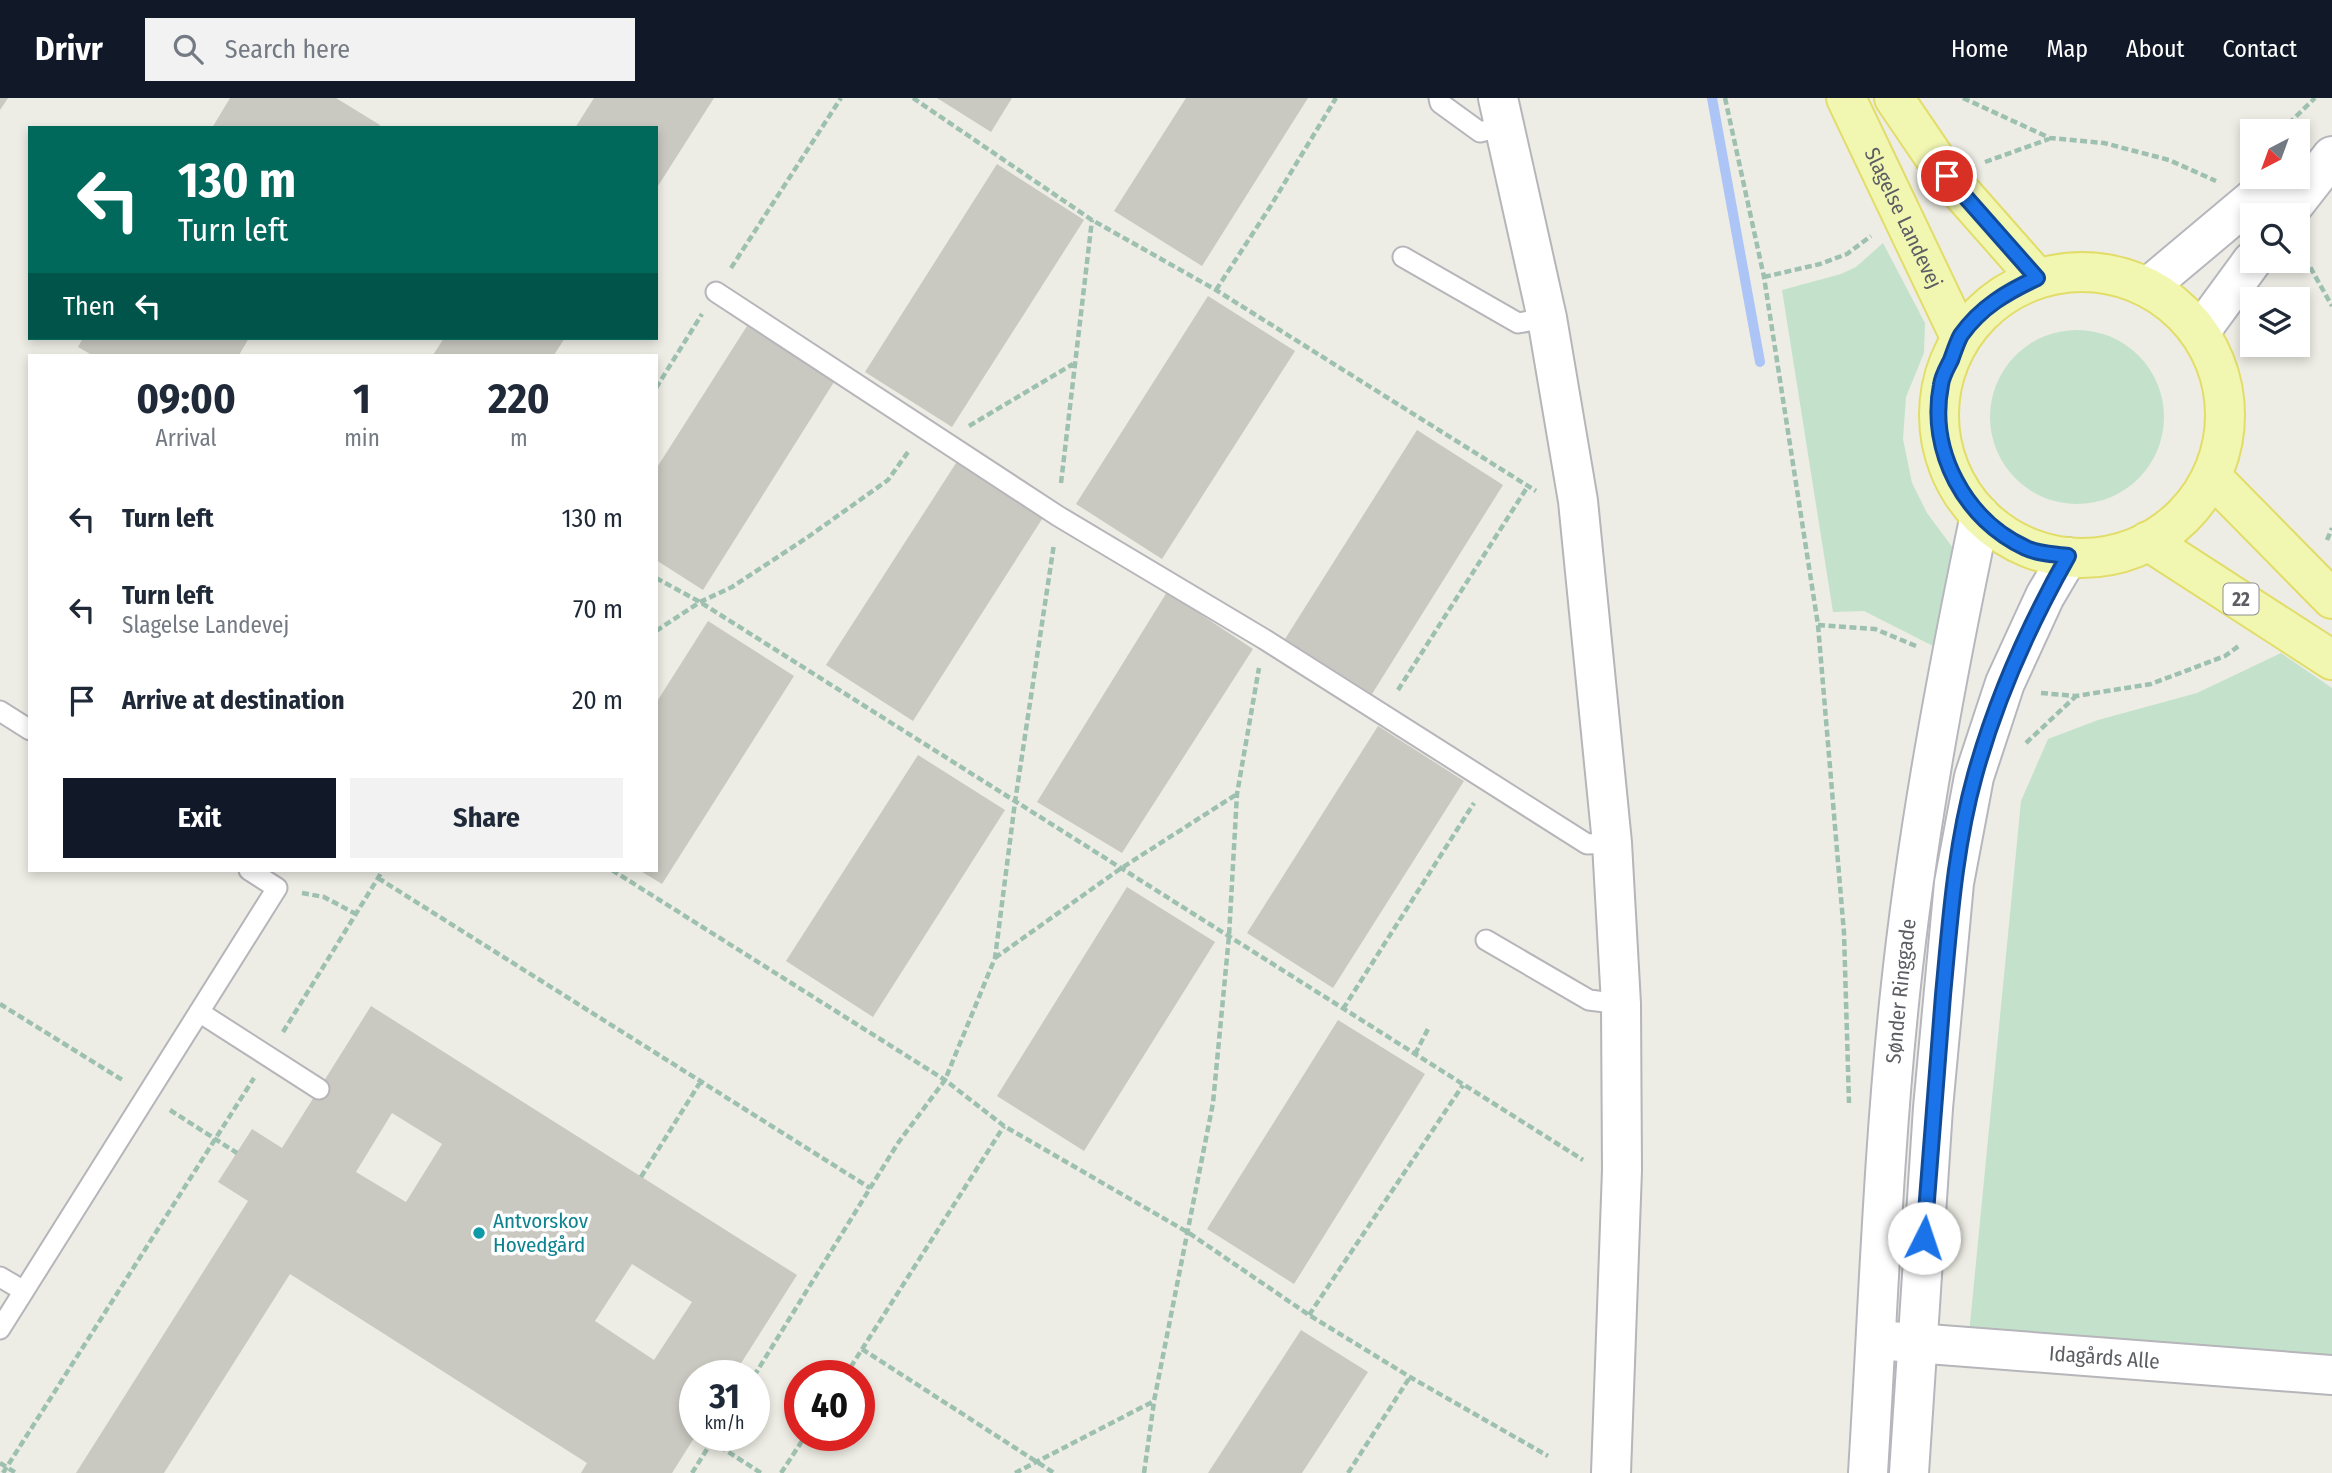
<!DOCTYPE html>
<meta charset="utf-8">
<style>
body{margin:0;font-family:"Fira Sans Condensed",sans-serif;background:#f2f2f3;color:#1f2937;height:100vh;display:flex;flex-direction:column;font-size:26px;white-space:nowrap}
*{box-sizing:border-box;margin:0}
p{font-size:23px;color:#747a83}
.icon{flex:none;width:38px;height:38px;fill:none;stroke:currentColor;stroke-width:2;stroke-linecap:round;stroke-linejoin:round}
.map{position:relative;flex:1;overflow:hidden}
.sheet{position:absolute;left:28px;top:256px;width:630px;height:518px;display:flex;flex-direction:column;background:#fff;border-radius:0px;box-shadow:0 4px 10px #0003}
.sheet>*{flex:none}
.hud{position:absolute;left:28px;top:28px;width:630px;height:214px;border-radius:0px;box-shadow:0 4px 10px #0003;background:#00695c;color:#fff;overflow:hidden}
.needle{width:46px;rotate:221deg}
.controls{position:absolute;left:2240px;top:21px;display:grid;gap:14px}
.controls a{display:grid;place-items:center;width:70px;height:70px;border-radius:0px;background:#fff;box-shadow:0 4px 10px #0003;font-size:35px}
.speed{position:absolute;left:679px;top:1262px;display:flex;gap:14px;font-size:35px;font-weight:700;text-align:center}
.speed>*{display:grid;place-content:center;width:91px;height:91px;border-radius:50%;background:#fff;box-shadow:0 4px 10px #0003;line-height:1}
.speed small{font-size:18px;font-weight:400}
.speed .limit{border:10px solid #d22;background:#fff;color:#111}
.pin{position:absolute;display:grid;place-items:center;width:60px;height:60px;color:#fff;margin:-30px;border:4px solid #fff;border-radius:50%;box-shadow:0 2px 7px #0007}
.me{position:absolute;width:77px;margin:-38px;rotate:4deg;stroke-linejoin:round;filter:drop-shadow(0 0 5px #0008)}
.turn{display:flex;align-items:center;gap:24px;height:147px;padding:0 35px;font-size:32px}
.turn .icon{width:91px;height:91px;stroke-width:2.5}
.turn b{display:block;font-size:49px;line-height:60px}
.then{display:flex;align-items:center;height:66px;padding:0 35px;background:#0003;gap:14px;font-size:26px}
.eta{display:flex;justify-content:space-evenly;align-items:center;height:119px;text-align:center}
.eta b{font-size:42px;font-weight:700;line-height:49px}
.action{display:flex;gap:14px;margin-top:auto;padding:14px 35px}
.action a{flex:1;height:80px;border-radius:0px;background:#111827;color:#fff;font-size:28px;font-weight:700;line-height:80px;text-align:center}
.action a+a{background:#f2f2f3;color:#1f2937}
ul{padding:0;list-style:none}
li{display:flex;align-items:center;gap:21px;height:91px;padding:0 35px}
li div{flex:1}
li b{display:block;font-size:26px}
li em{font-style:normal}
header{display:flex;align-items:center;gap:42px;box-sizing:border-box;height:98px;padding:0 35px;background:#111827;color:#fff}
header strong{font-size:33px}
nav{display:flex;gap:38px;margin-inline-start:auto;font-size:24px}
.search{width:490px;height:63px;background:#f2f2f3;display:flex;align-items:center;gap:18px;box-sizing:border-box;padding:0 24px;border-radius:0px;color:#747a83;font-size:26px}
.map>svg:first-child{display:block}
.green{fill:#c4e2cb}
.lines{fill:none;stroke-linecap:round;stroke-linejoin:round}
.stream{stroke:#adc4f6;stroke-width:10}
.building{fill:#c9c8c1;fill-rule:evenodd}
.lane-casing{stroke:#b5b5ba;stroke-width:23}
.street-casing{stroke:#b5b5ba;stroke-width:42}
.secondary-casing{stroke:#b6b7bd;stroke-width:42}
.primary-casing{stroke:#e2dd69;stroke-width:42}
.path{stroke:#9dc0b0;stroke-width:4.5;stroke-dasharray:7 3.5;stroke-linecap:butt}
.lane{stroke:#fff;stroke-width:19}
.street{stroke:#fff;stroke-width:38}
.secondary{stroke:#fff;stroke-width:38}
.primary{stroke:#f1f6b1;stroke-width:38}
.route-casing{stroke:#114b97;stroke-width:18}
.route{stroke:#1a73e8;stroke-width:12}
.culture-dot{fill:#0f9aa8;stroke:#fff;stroke-width:2.5}
.labels{text-anchor:middle;stroke-width:7;stroke-linejoin:round;paint-order:stroke}
.shield{fill:#fff;stroke:#8e8e92;stroke-width:2}
.shield-label{font-size:19px;font-weight:bold;fill:#5d5e64}
.street-label{font-size:21px;fill:#5d5e64;stroke:#fff}
.culture-label{font-size:21px;fill:#0d838f;stroke:#fff;text-anchor:start}
</style>
<header>
<strong>Drivr</strong>
<div class="search"><svg class="icon" aria-label="search" viewBox="0 0 24 24"><circle cx="10" cy="10" r="6"/><path d="M15 15l6 6"/></svg>Search here</div>
<nav><a>Home</a><a>Map</a><a>About</a><a>Contact</a></nav>
</header>
<div class="map">
<svg width="2332" height="1375" viewBox="0 0 2332 1375">
<rect width="100%" height="100%" fill="#edede5"/>
<path class="green" d="M1883,145L1925,225L1924,255L1906,299L1903,341L1912,385L1927,415L1956,454L1937,550L1864,513L1833,514L1782,192L1841,176L1856,169Z
M1990 319a87 87 0 1 1 174 0a87 87 0 1 1-174 0Z
M2281,555L2332,590V1257L1969,1236L2021,703L2048,641L2098,622L2197,595Z"/>
<g class="lines">
<path class="stream" d="M1712,0L1760,264"/>
</g>
<path class="building" d="M0,0H8L0,12Z
M230,0H336L380,27L378,30H212Z
M594,0H714L656,91V30H575Z
M937,0H1012L991,34Z
M1186,0H1308L1202,168L1114,113Z
M997,66L1084,122L952,329L865,274Z
M1208,198L1295,253L1162,461L1076,406Z
M747,228L834,284L703,492L656,462V371Z
M83,240H249L239,257H92L78,249Z
M444,240H565L554,257H433Z
M1417,332L1503,387L1372,596L1285,541Z
M958,362L1044,418L913,623L826,567Z
M1167,494L1253,551L1122,755L1037,704Z
M708,523L794,578L662,786L639,772H656V605Z
M1378,628L1464,683L1333,890L1247,835Z
M918,657L1005,712L873,919L786,863Z
M1127,789L1215,844L1084,1053L997,998Z
M371,908L797,1177L733,1278H695L696,1337L672,1375H581L587,1365L290,1176L164,1375H76L248,1103L218,1084L252,1031L282,1050ZM392,1015L442,1046L406,1104L356,1074ZM632,1166L692,1204L654,1262L595,1223Z
M1338,922L1425,976L1294,1186L1207,1131Z
M1301,1232L1368,1274L1302,1375H1208Z"/>
<g class="lines">
<defs>
<path id="lane" d="M1439,0L1440,5L1480,34L1504,28
M1403,159L1518,225L1547,220
M716,194L1058,418L1264,541L1587,746L1612,745
M0,613L30,632
M1486,842L1589,902L1621,906
M199,914L319,991
M0,1179L24,1193
M0,1231L277,790L249,772"/>
<g id="street">
<path d="M1498,0L1547,220L1578,403L1612,745L1621,906L1622,1072L1611,1375"/>
<path id="s1" d="M1876,1242L2332,1277"/>
</g>
<g id="secondary">
<path d="M2286,117L2332,58"/>
<path d="M2148,189L2279,79"/>
<path d="M2200,234L2252,163"/>
<path id="s2" d="M1868,1375C1878,1215 1883,1055 1900,896C1917,734 1947,575 1980,417"/>
<path d="M1909,1375L1933,1010L1954,785L1974,679L2005,585L2045,498L2068,459"/>
</g>
<g id="primary">
<path id="s3" d="M1846,0L1960,239"/>
<path d="M1894,0L1947,78L2037,180"/>
<circle cx="2082" cy="317" r="143"/>
<path d="M2212,379L2332,501"/>
<path d="M2148,443L2332,562"/>
</g>
</defs>
<use href="#lane" class="lane-casing"/>
<use href="#street" class="street-casing"/>
<use href="#secondary" class="secondary-casing"/>
<use href="#primary" class="primary-casing"/>
<path class="path" d="M913,0L1092,122L1216,192L1536,393
M1725,0L1764,179L1818,527L1844,835L1849,1005
M1963,0L2050,40L2104,45L2169,62L2216,83
M2281,33L2315,0
M1985,64L2049,41
M2300,151L2332,208
M731,170L841,0
M1764,179L1820,166L1847,156L1871,138
M1216,192L1270,109L1336,0
M656,290L702,216
M969,328L1073,266
M1061,385L1092,122
M2327,442L2332,430
M656,480L700,504L1583,1062
M1818,527L1875,531L1916,548
M656,533L700,504L732,489L808,439L888,382L908,354
M1398,592L1528,388
M2041,595L2076,598L2151,586L2225,558L2240,547
M2026,645L2076,598
M612,772L945,982L1004,1028L1189,1135L1309,1217L1410,1279L1548,1358
M378,780L870,1090
M302,795L324,799L356,816
M995,860L1120,771L1237,696
M0,906L124,983
M1343,911L1474,705
M283,934L383,772
M1415,956L1428,931
M170,1012L237,1055
M641,1079L701,983
M1309,1217L1463,987
M862,1251L1054,1375
M754,1278L898,1045L945,982L995,860L1015,704L1054,446
M845,1278L1004,1028
M702,1337L761,1375
M0,1365L16,1375
M3,1375L254,980
M692,1375L716,1337
M781,1375L806,1337
M1015,1375L1154,1303L1213,1005L1229,838L1237,696L1259,570
M1144,1375L1154,1304
M1348,1375L1410,1279"/>
<use href="#lane" class="lane"/>
<use href="#street" class="street"/>
<use href="#secondary" class="secondary"/>
<use href="#primary" class="primary"/>
</g>
<g class="lines">
<defs>
<path id="route" d="M1924,1140C1930,1059 1937,978 1943,897C1950,824 1955,749 1975,677C1996,601 2029,527 2068,458C2055,456 2038,456 2026,450C1965,422 1928,353 1941,287C1942,278 1947,270 1951,262C1954,254 1957,244 1961,237C1981,209 2007,194 2037,180L1947,78"/>
</defs>
<use href="#route" class="route-casing"/>
<use href="#route" class="route"/>
</g>
<circle class="culture-dot" cx="479" cy="1135" r="7"/>
<g class="labels">
<rect class="shield" x="2223.5" y="485.5" width="35" height="31" rx="5"/>
<g class="shield-label">
<text x="2241" y="508">22</text>
</g>
<g class="street-label">
<text dy="7" stroke="none"><textPath href="#s3" startOffset="133">Slagelse Landevej</textPath></text>
<text dy="7" stroke="none"><textPath href="#s2" startOffset="483">Sønder Ringgade</textPath></text>
<text dy="7" stroke="none"><textPath href="#s1" startOffset="229">Idagårds Alle</textPath></text>
</g>
<g class="culture-label">
<text x="493" y="1130">Antvorskov<tspan x="493" dy="24">Hovedgård</tspan></text>
</g>
</g>
</svg>
<div class="controls">
<a><svg class="needle" viewBox="-14 -14 28 28"><path d="M0-13l5 13h-10z" fill="#e53935"/><path d="M0 13l5-13h-10z" fill="#747a83"/></svg></a>
<a><svg class="icon" aria-label="search" viewBox="0 0 24 24"><circle cx="10" cy="10" r="6"/><path d="M15 15l6 6"/></svg></a>
<a><svg class="icon" aria-label="layers" viewBox="0 0 24 24"><path d="M12 4l9 5-9 5-9-5zM3 14l9 5 9-5"/></svg></a>
</div>
<div class="speed"><div>31<small>km/h</small></div><div class="limit">40</div></div>
<div class="pin" style="left:1947px;top:78px;background:#d93025"><svg class="icon" aria-label="arrive" viewBox="0 0 24 24"><path d="M6 21V4h12l-3 4 3 4H6"/></svg></div>
<svg class="me" style="left:1924px;top:1140px" viewBox="-20 -20 40 40"><circle r="19" fill="#fff"/><path d="M0-13L10 11 0 6-10 11z" fill="#1a73e8"/></svg>
<div class="hud">
<div class="turn"><svg class="icon" aria-label="left" viewBox="0 0 24 24"><path d="M17 20v-9H6M10 6l-5 5 5 5"/></svg><div><b>130 m</b>Turn left</div></div>
<div class="then">Then<svg class="icon" aria-label="left" viewBox="0 0 24 24"><path d="M17 20v-9H6M10 6l-5 5 5 5"/></svg></div>
</div>
<section class="sheet">
<div class="eta">
<div><b>09:00</b><p>Arrival</p></div>
<div><b>1</b><p>min</p></div>
<div><b>220</b><p>m</p></div>
</div>
<ul>
<li><svg class="icon" aria-label="left" viewBox="0 0 24 24"><path d="M17 20v-9H6M10 6l-5 5 5 5"/></svg><div><b>Turn left</b></div><em>130 m</em></li>
<li><svg class="icon" aria-label="left" viewBox="0 0 24 24"><path d="M17 20v-9H6M10 6l-5 5 5 5"/></svg><div><b>Turn left</b><p>Slagelse Landevej</p></div><em>70 m</em></li>
<li><svg class="icon" aria-label="arrive" viewBox="0 0 24 24"><path d="M6 21V4h12l-3 4 3 4H6"/></svg><div><b>Arrive at destination</b></div><em>20 m</em></li>
</ul>
<div class="action"><a>Exit</a><a>Share</a></div>
</section>
</div>
